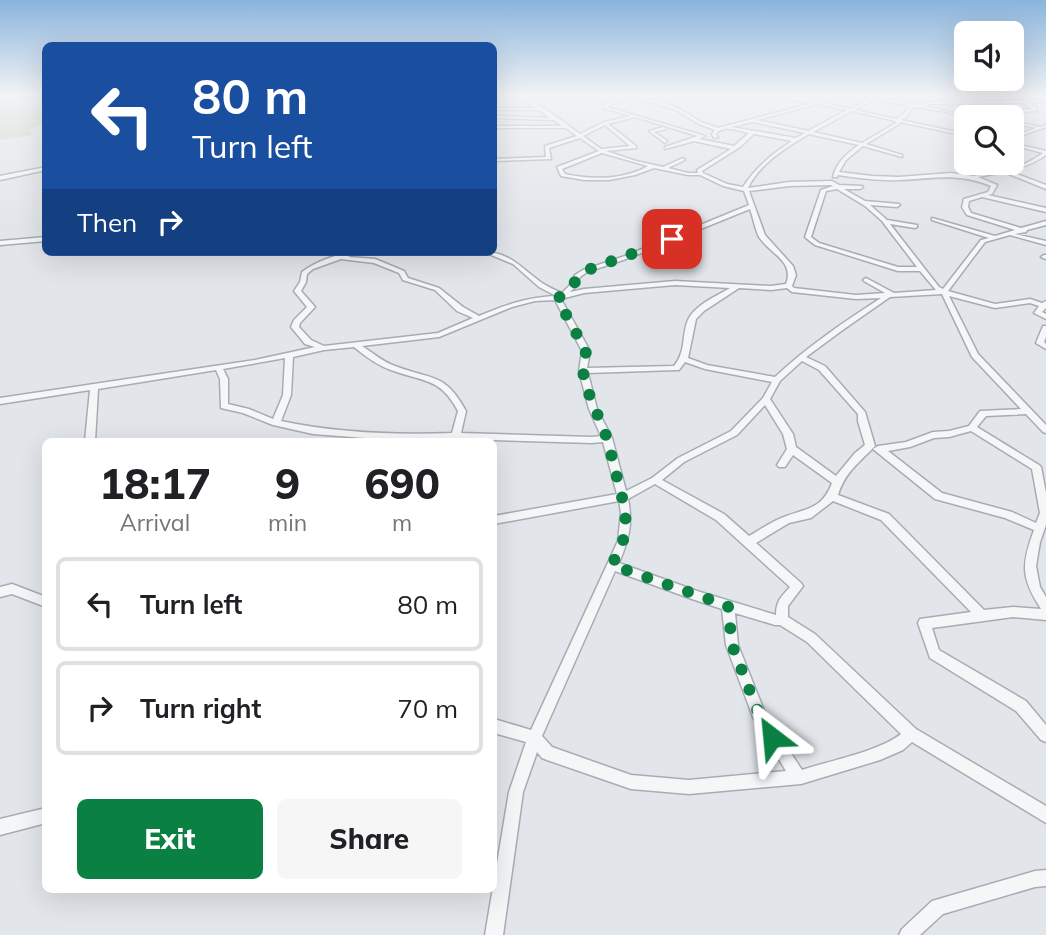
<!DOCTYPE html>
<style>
body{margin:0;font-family:Mulish,sans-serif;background:#f6f6f6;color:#202124;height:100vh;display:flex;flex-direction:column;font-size:26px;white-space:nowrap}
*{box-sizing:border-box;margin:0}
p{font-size:23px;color:#757577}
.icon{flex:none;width:38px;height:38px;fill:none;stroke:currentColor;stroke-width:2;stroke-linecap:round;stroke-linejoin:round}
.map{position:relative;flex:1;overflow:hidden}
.panel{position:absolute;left:42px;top:438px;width:455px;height:455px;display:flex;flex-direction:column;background:#fff;border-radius:10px;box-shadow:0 7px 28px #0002}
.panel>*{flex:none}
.banner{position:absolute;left:42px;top:42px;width:455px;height:214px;border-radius:10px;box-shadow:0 7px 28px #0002;background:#1a4fa0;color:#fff;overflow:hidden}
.tools{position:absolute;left:954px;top:21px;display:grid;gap:14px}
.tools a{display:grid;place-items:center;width:70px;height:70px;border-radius:10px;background:#fff;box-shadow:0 7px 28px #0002;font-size:35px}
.pin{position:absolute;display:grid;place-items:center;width:60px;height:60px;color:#fff;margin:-30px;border-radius:14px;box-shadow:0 4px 10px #0006}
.me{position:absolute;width:77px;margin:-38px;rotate:331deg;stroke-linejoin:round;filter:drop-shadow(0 0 5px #0008)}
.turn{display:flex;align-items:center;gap:24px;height:147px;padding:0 35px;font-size:32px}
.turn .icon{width:91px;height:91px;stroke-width:2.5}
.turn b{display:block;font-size:49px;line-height:60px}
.then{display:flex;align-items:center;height:66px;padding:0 35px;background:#0003;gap:14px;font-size:26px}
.eta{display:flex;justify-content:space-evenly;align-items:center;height:119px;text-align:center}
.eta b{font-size:42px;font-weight:800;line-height:49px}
.button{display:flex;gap:14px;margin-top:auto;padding:14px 35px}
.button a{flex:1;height:80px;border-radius:10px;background:#0b8043;color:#fff;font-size:28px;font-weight:800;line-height:80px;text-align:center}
.button a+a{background:#f6f6f6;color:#202124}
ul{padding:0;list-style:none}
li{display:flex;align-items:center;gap:21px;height:94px;margin:0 14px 10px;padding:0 21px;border:4px solid #e0e0e0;border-radius:10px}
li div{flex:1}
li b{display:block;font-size:26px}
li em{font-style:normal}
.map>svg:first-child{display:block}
.green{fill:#c8d4c3}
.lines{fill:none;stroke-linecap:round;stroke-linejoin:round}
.minor-casing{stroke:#a7acb4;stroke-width:3}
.minor{fill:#f5f6f8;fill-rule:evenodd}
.route{stroke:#0b8043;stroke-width:12;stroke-dasharray:0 21.6}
</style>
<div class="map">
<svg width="1046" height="935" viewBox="0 0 1046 935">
<rect width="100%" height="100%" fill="#e2e5ea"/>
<path class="green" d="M0,101L45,102V123L28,130L34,135L0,140Z"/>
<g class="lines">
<defs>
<path id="minor" d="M501,95H510L494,99V97Z
M511,95C532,96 563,122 580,134L604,122L631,116L603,108L608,102L610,95H614L612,101L631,95H638L678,108L701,122L718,128L813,103L757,95L801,98L816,101L826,95H832L820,102L851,109L870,98L858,95H881L878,97L917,105L932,102L1046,100V102H1028L1037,109V111L998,114L967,108L969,107L998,112L1032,109L1024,103L932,104L923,106L973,117L917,107L911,109L907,116L901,120L966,134V136L900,122L899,124L866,144L902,155V157L863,146L846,160L839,172L872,176L899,177L951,173L974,176L999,170L984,163C992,163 998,168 1006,168C1018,169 1033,160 1043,153L1012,145V143L1046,151V155C1035,163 1023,167 1009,171L1046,185V189L1004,172L978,177L997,185L992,194L988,195L1046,208V212L982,197L969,201L968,207L971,213L1021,228L1046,221V225L1027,230L1026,232L1015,234L1046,241V245L1010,235L985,242L948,291L995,304L1030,299L1042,303L1046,301V308L1042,312L1046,314V319L1034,313L1039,306L1030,303L995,308L949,296L978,354L1046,425V433L1043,432L1026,414L986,416L977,427L1039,465L1041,467L1046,493V525L1040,542L1036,566L1040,587L1046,597V620L1013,617L932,628L939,650L1026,701L1046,725V742L1041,740L1016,711L930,658L918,623L920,619L971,612L881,520L833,501L811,518L789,523L756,543L801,583L803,586L788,606V617L815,634L916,729L1046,806V823L912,742L903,750L880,760L801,784L689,794L631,789L547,760L542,758L537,752L523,792L503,935H485L509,792L526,742L494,733V719L531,730L618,541L621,513L619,501L494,524V516L617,494L603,442L592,443L456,439L404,441L313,434L273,425L243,413L221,408L220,379L216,370L98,389L95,441H85L90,390L0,404V398L255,360L315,347L305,344L291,327L294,320L307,307L294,291L300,282L302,272C315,262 341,252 357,252L348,257L375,259L404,271L408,278L439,288L463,307L479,316C505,305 528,297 556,296L539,287L513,264L484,252C510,252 522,269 542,283C548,287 555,290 562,293L569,286L575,275L583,270L625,256L749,205L744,191L723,186L700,175H688L654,168L635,175L609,180H584L561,176L557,167L599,151L580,138L549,148L551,159L494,161V159L546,157L545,146L577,136L566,128H494V126H562L554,120L494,118V116L550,118L539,110H494V108H536ZM634,97L676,110L699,124L715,130L712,134L714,138L718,137L716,134C724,124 738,131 749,133L734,146L699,139L705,136L607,107L611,104ZM875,99L911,106L908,107L904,114L896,119L855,110ZM817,104L847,110L808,131L757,120ZM852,111L895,121L896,123L862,143L813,132ZM635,117L698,136L665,147V149L694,141L731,149L697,170L698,173H688L668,168L685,160L683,158L663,167L636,161L606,151L636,148V146L608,124ZM752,122L805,133L796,138L731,127ZM605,125L630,146L601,149L583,136ZM754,134L792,141C773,153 755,168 743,187L727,184L703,173L702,171L740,147ZM809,134L859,145C847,153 836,163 833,177H837L838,175C858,178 878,181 899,180C932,179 958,172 991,186L988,192L964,199L962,207L967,215L1015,230L995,236L932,218V220L989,238L981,240L943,289L939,287L890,224L915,228L917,227V225L887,220L870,205L897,207L900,205L899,204L865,201L844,189H860L863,187L862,186L839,185L832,181L789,182L748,188C759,164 787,147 809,134ZM602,153L648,166C624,180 591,180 565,174L562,169ZM831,185L833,186L821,190L805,237L806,238L815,245L898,271H920L936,290L894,293L866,278L863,280L864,281L885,293L856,295L794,288L792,286L796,275L793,266L765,235L749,191L789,186ZM837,189L865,206L882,221L917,267H898L819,243L811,237L826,191ZM750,209C753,217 755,229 759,237C770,254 795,261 786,284L771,286L675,281L584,289L570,292L575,287L580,277L587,272L629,258ZM341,259L374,263L399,273L403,280L435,290L457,311L473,318L438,333L324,346L311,340L299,327L300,323L315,307L301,291L306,282L307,274L313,269ZM675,285L730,288C717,296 697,304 689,318C681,333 687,351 674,366L587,368L590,351L561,299L584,293ZM739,288L771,290L787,288L792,292L856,299L881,298C844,322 808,346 775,377L707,365L688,358L696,319L704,311ZM942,294L972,357L1021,409L980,411L969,426L949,431L933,432L906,442L878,446L873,449L935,499L1005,518L1034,530C1021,565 1021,578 1041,609L1013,607L984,610L889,514L838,495C845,472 859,463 875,446L865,412L825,366L806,357L844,329L890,297ZM555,300L582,351L579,371L589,409L601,436L592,437L461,433L466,411C445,372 431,380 395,366C383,362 373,353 362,346L439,337L512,307L535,301ZM354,347C365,356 377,365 391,370C423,382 440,377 458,411L452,433C395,435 337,433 281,421L291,395L293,357L324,350ZM285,358L283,395L273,419L249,409L228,404V379L223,369ZM802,361L819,370L858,414V421L865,445L855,453L836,476L796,447L793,434L770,399L780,381ZM685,362L705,369L772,382L763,398L731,431L678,458L652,478L626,491L612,438L597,409L588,373L676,370H679ZM765,405L783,434L787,449L777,465L779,467H785L793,455L832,483C822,510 806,508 784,517C772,521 760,530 749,536L724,514L662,480L684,462L737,435ZM971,431L1032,469L1040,513L1036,523L1012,512L942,493L888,451L910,447L934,438L949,437ZM655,484L716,520L790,587C781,597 776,601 776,615L697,591L619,563C629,539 633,524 628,499ZM615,571L692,599L722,609L726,645L753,717L786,771L689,780L631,775L552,747L542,736ZM735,613L775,625H780L807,642L901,734C880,751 829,761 802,770L765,713L738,645Z
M46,96V98L0,99V97Z
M1012,121L1040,127L1046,125V127L1012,139V137L1036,128L1012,123Z
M664,127L666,129L654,132L667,141L665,143L649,131Z
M966,149V151L962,152L960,151Z
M46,167V170L0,180V176Z
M46,237V241L0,245V241Z
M1044,255H1046V259L1041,257Z
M1043,326H1046V337L1044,342L1046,344V349L1036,343Z
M12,584L46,597V607L12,594L0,597V587Z
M46,808V823L0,835V819Z
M1046,870V886L1035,887L943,914L920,935H899L902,929L932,901L1035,871Z"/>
</defs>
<use href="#minor" class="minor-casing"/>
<use href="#minor" class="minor"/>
</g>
<linearGradient id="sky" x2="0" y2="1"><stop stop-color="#8ab4dc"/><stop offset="0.42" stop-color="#f2f3f6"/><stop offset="1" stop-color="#f2f3f6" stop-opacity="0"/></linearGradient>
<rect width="1046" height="226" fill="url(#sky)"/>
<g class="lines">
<path class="route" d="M672,239L585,271C574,279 571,294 557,298L586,351L583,371L585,384L607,438L626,513L623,541L612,565L728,606L732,645L760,717L772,737"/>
</g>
</svg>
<div class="tools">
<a><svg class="icon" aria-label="sound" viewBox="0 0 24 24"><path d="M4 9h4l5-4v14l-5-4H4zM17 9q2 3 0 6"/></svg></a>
<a><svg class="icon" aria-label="search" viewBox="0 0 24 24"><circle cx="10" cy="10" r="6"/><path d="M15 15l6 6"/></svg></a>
</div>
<div class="pin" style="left:672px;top:239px;background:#d93025"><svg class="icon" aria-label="arrive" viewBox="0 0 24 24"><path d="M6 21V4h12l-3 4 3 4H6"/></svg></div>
<svg class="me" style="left:772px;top:737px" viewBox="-20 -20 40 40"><path d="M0-17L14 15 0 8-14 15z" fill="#0b8043" stroke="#fff" stroke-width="4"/></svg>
<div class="banner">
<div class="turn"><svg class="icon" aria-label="left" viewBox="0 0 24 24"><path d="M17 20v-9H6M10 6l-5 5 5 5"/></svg><div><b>80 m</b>Turn left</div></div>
<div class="then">Then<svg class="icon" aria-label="right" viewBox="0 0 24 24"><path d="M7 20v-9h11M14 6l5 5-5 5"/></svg></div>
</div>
<section class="panel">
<div class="eta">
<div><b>18:17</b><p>Arrival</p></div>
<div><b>9</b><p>min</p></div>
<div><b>690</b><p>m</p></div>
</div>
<ul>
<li><svg class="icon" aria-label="left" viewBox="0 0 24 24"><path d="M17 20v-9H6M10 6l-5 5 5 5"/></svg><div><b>Turn left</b></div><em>80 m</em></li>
<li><svg class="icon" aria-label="right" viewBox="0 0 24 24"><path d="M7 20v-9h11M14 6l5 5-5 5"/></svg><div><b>Turn right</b></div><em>70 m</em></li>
</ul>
<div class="button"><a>Exit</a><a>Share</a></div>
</section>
</div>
